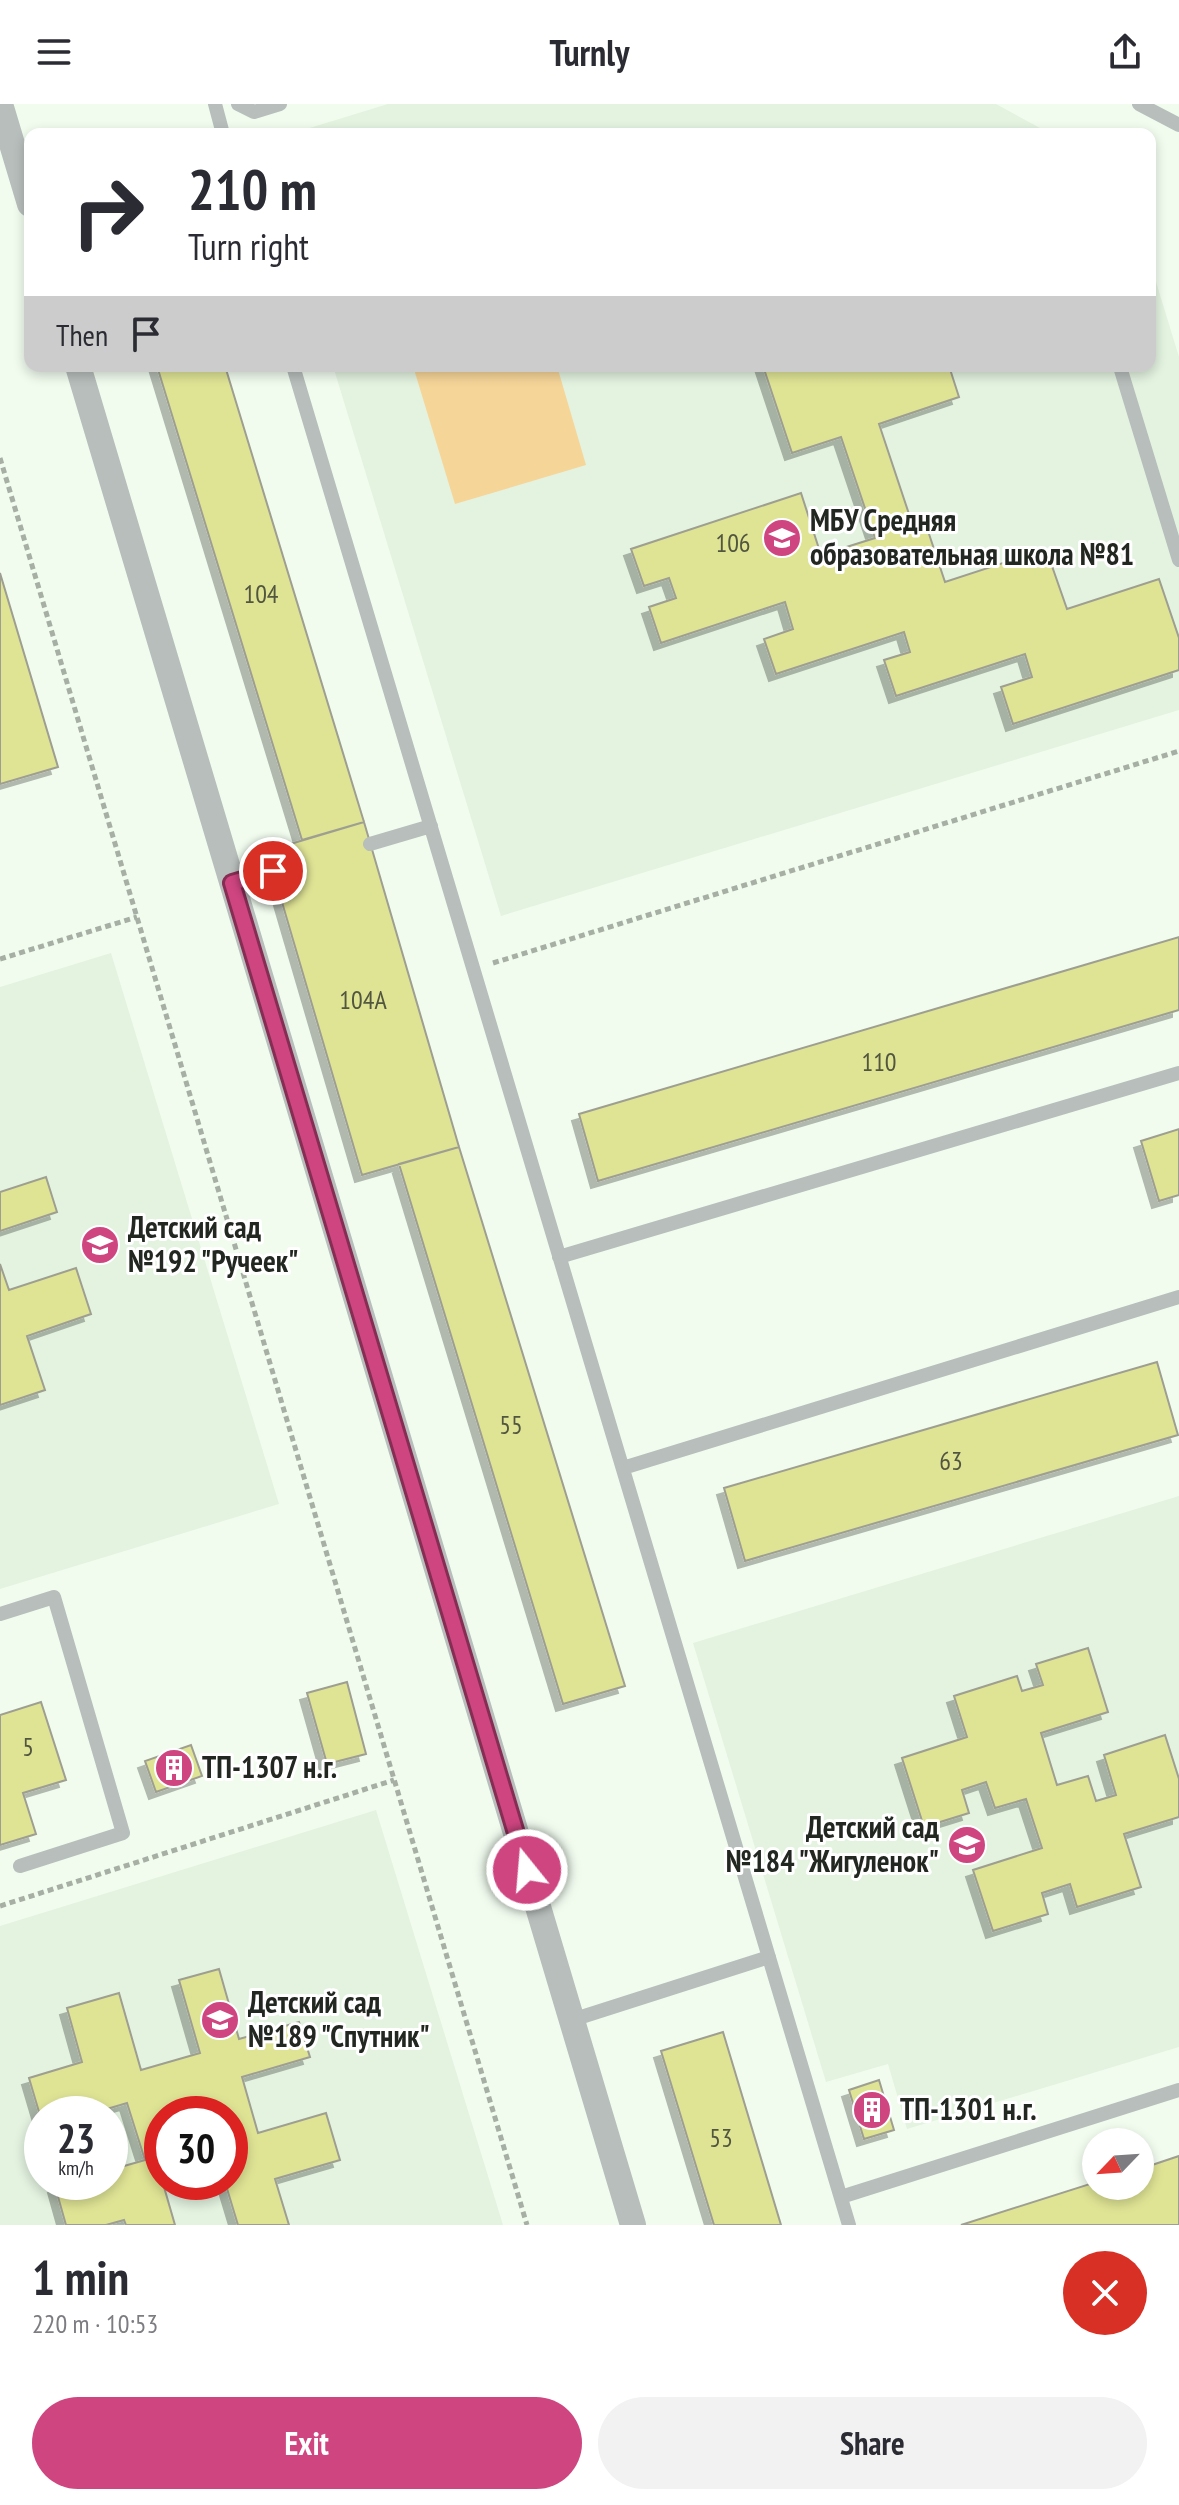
<!DOCTYPE html>
<meta charset="utf-8">
<style>
body{margin:0;font-family:"PT Sans Narrow",sans-serif;background:#f2f2f3;color:#2b2b33;height:100vh;display:flex;flex-direction:column;font-size:30px;white-space:nowrap}
*{box-sizing:border-box;margin:0}
p{font-size:26px;color:#7c7c81}
.icon{flex:none;width:44px;height:44px;fill:none;stroke:currentColor;stroke-width:2;stroke-linecap:round;stroke-linejoin:round}
.map{position:relative;height:2121px;overflow:hidden}
.details{display:flex;flex-direction:column;background:#fff;flex:1}
.details>*{flex:none}
.top-card{position:absolute;left:24px;top:24px;width:1132px;height:244px;border-radius:16px;box-shadow:0 4px 12px #0003;background:#fff;color:#2b2b33;overflow:hidden}
.needle{width:52px;rotate:245deg}
.buttons{position:absolute;left:1082px;top:2024px;display:grid;gap:16px}
.buttons a{display:grid;place-items:center;width:72px;height:72px;border-radius:50%;background:#fff;box-shadow:0 4px 12px #0003;font-size:40px}
.speed{position:absolute;left:24px;top:1992px;display:flex;gap:16px;font-size:40px;font-weight:700;text-align:center}
.speed>*{display:grid;place-content:center;width:104px;height:104px;border-radius:50%;background:#fff;box-shadow:0 4px 12px #0003;line-height:1}
.speed small{font-size:20px;font-weight:400}
.speed .limit{border:12px solid #d22;background:#fff;color:#111}
.pin{position:absolute;display:grid;place-items:center;width:68px;height:68px;color:#fff;margin:-34px;border:4px solid #fff;border-radius:50%;box-shadow:0 2px 8px #0007}
.me{position:absolute;width:88px;margin:-44px;rotate:343deg;stroke-linejoin:round;filter:drop-shadow(0 0 6px #0008)}
.turn{display:flex;align-items:center;gap:28px;height:168px;padding:0 32px;font-size:36px}
.turn .icon{width:104px;height:104px;stroke-width:2.5}
.turn b{display:block;font-size:56px;line-height:68px}
.then{display:flex;align-items:center;height:76px;padding:0 32px;background:#0003;gap:16px;font-size:30px}
.round{display:grid;place-items:center;flex:none;width:84px;height:84px;border-radius:42px;background:#f2f2f3}
.overview{display:flex;align-items:center;justify-content:space-between;height:136px;padding:0 32px}
h1{font-size:48px;font-weight:700;line-height:60px}
.primary-button{display:flex;gap:16px;margin-top:auto;padding:16px 32px}
.primary-button a{flex:1;height:92px;border-radius:48px;background:#ce4580;color:#fff;font-size:32px;font-weight:700;line-height:92px;text-align:center}
.primary-button a+a{background:#f2f2f3;color:#2b2b33}
header{display:flex;justify-content:space-between;align-items:center;height:104px;padding:0 32px;background:#fff;font-size:36px;font-weight:700}
.map>svg:first-child{display:block}
.built{fill:#e3f3e0;fill-rule:evenodd}
.green{fill:#f6d598}
.building{fill:#dfe495;stroke:#9e9f91;stroke-width:2;filter:url(#shadow)}
.lines{fill:none;stroke-linecap:round;stroke-linejoin:round}
.path{stroke:#a7afa5;stroke-width:5;stroke-dasharray:6 4;stroke-linecap:butt}
.lane{stroke:#b7bebb;stroke-width:14}
.street{stroke:#b7bebb;stroke-width:26}
.route-casing{stroke:#862d53;stroke-width:20}
.route{stroke:#ce4580;stroke-width:14}
.labels{text-anchor:middle;stroke-width:6;stroke-linejoin:round;paint-order:stroke}
.number-label{font-size:26px;fill:#52563f}
.poi-label{font-size:30px;font-weight:bold;fill:#232722;stroke:#fff;text-anchor:start}
</style>
<header><svg class="icon" aria-label="menu" viewBox="0 0 24 24"><path d="M4 6h16M4 12h16M4 18h16"/></svg>Turnly<svg class="icon" aria-label="share" viewBox="0 0 24 24"><path d="M12 15V3M7 8l5-5 5 5M5 13v7h14v-7"/></svg></header>
<div class="map">
<svg width="1179" height="2121" viewBox="0 0 1179 2121">
<defs>
<filter id="shadow"><feDropShadow dx="-7" dy="7" stdDeviation="0" flood-color="#0004"/></filter>
</defs>
<rect width="100%" height="100%" fill="#f1fcef"/>
<path class="built" d="M388,0H996L1051,30H290Z
M1150,158L1179,253V606L501,812L333,262H1150Z
M111,849L279,1400L0,1485V883Z
M1179,1392V1943L907,2025L888,1960L826,1978L693,1539Z
M376,1706L503,2121H0V1822ZM42,2010H110V2078H42ZM162,2010H230V2078H162Z"/>
<path class="green" d="M413,262H557L586,361L455,400Z"/>
<path class="building" d="M157,262H225L364,718L302,736Z
M763,262H949L959,293L879,320L912,419L924,415L945,478L1046,445L1067,505L1159,475L1179,534V566L1013,620L1001,583L1032,573L1025,550L896,592L884,556L910,548L904,528L776,570L764,535L793,525L785,498L661,539L649,503L676,494L669,474L644,482L631,445L801,389L821,451L875,434L841,333L792,349Z
M0,469L58,663L0,680Z
M364,718L459,1043L362,1071L267,747Z
M1179,833V906L598,1077L579,1010Z
M1179,1025V1091L1159,1097L1141,1037Z
M459,1043L625,1582L563,1600L399,1060Z
M46,1073L57,1108L0,1127V1088Z
M0,1160L9,1186L76,1164L91,1210L27,1232L45,1286L0,1301Z
M1157,1258L1178,1331L745,1457L724,1384Z
M1088,1544L1108,1608L1041,1629L1057,1681L1088,1672L1096,1697L1116,1691L1104,1651L1165,1631L1179,1675V1713L1124,1730L1141,1783L1077,1803L1070,1780L1042,1789L1048,1810L993,1827L973,1766L1042,1744L1026,1695L995,1704L986,1678L962,1686L969,1709L924,1723L902,1654L967,1633L954,1592L1017,1572L1022,1587L1043,1581L1036,1560Z
M347,1578L366,1650L327,1660L307,1589Z
M41,1598L66,1676L23,1689L36,1730L0,1741V1611Z
M191,1641L202,1672L156,1688L145,1657Z
M219,1865L239,1935L299,1918L310,1953L242,1973L258,2029L326,2009L340,2056L275,2075L289,2121H238L225,2078H230V2010H162V2076L175,2121H126L124,2116L106,2121H66L55,2082L69,2078H110V2066L145,2056L127,1999L90,2010H42V2018L29,1974L82,1958L67,1904L119,1889L141,1966L200,1949L179,1876Z
M723,1928L781,2121H714L661,1947Z
M879,1976L894,2026L864,2035L849,1986Z
M1179,2052V2121H961L1096,2078V2082H1140V2065Z"/>
<g class="lines">
<path class="path" d="M0,354L527,2121
M0,855L137,813
M493,859L1179,647
M0,1802L394,1676"/>
<path class="lane" d="M215,0L223,30
M238,0L254,8L280,0
M1139,0L1179,21
M293,262L849,2121
M1120,263L1179,456
M370,740L431,722
M232,779L273,767
M559,1153L1179,969
M623,1364L1179,1193
M0,1510L54,1493L123,1729L20,1762
M572,1916L769,1853
M841,2093L1179,1986"/>
<path class="street" d="M0,0L30,100
M78,262L633,2121"/>
</g>
<g class="lines">
<defs>
<path id="route" d="M273,767L232,779L527,1766"/>
</defs>
<use href="#route" class="route-casing"/>
<use href="#route" class="route"/>
</g>
<defs>
<symbol id="school-disc" viewBox="-11 -11 22 22"><circle r="9.5" fill="#ce4580" stroke="#fff"/><path d="M0-5L7-2L0 1L-7-2ZM-4 1L0 2.5L4 1V4Q0 6-4 4Z" fill="#fff"/></symbol>
<symbol id="building-disc" viewBox="-11 -11 22 22"><circle r="9.5" fill="#ce4580" stroke="#fff"/><path d="M-4-6H4V6H1V3H-1V6H-4ZM-2.5-4.3h1.7v1.8h-1.7ZM.8-4.3h1.7v1.8H.8ZM-2.5-1h1.7V.8h-1.7ZM.8-1h1.7V.8H.8Z" fill="#fff"/></symbol>
</defs>
<g fill-rule="evenodd">
<use href="#school-disc" x="760" y="412" width="44" height="44"/>
<use href="#school-disc" x="78" y="1119" width="44" height="44"/>
<use href="#building-disc" x="152" y="1642" width="44" height="44"/>
<use href="#school-disc" x="945" y="1719" width="44" height="44"/>
<use href="#school-disc" x="198" y="1894" width="44" height="44"/>
<use href="#building-disc" x="850" y="1984" width="44" height="44"/>
</g>
<g class="labels">
<g class="number-label">
<text x="733" y="448">106</text>
<text x="261" y="499">104</text>
<text x="363" y="905">104А</text>
<text x="879" y="967">110</text>
<text x="511" y="1330">55</text>
<text x="951" y="1366">63</text>
<text x="28" y="1652">5</text>
<text x="721" y="2043">53</text>
</g>
<g class="poi-label">
<text x="810" y="427">МБУ Средняя<tspan x="810" dy="34">образовательная школа №81</tspan></text>
<text x="128" y="1134">Детский сад<tspan x="128" dy="34">№192 "Ручеек"</tspan></text>
<text x="202" y="1674">ТП-1307 н.г.</text>
<text x="939" y="1734" text-anchor="end">Детский сад<tspan x="939" dy="34">№184 "Жигуленок"</tspan></text>
<text x="248" y="1909">Детский сад<tspan x="248" dy="34">№189 "Спутник"</tspan></text>
<text x="900" y="2016">ТП-1301 н.г.</text>
</g>
</g>
</svg>
<div class="buttons">
<a><svg class="needle" viewBox="-14 -14 28 28"><path d="M0-13l5 13h-10z" fill="#e53935"/><path d="M0 13l5-13h-10z" fill="#7c7c81"/></svg></a>
</div>
<div class="speed"><div>23<small>km/h</small></div><div class="limit">30</div></div>
<div class="pin" style="left:273px;top:767px;background:#d93025"><svg class="icon" aria-label="arrive" viewBox="0 0 24 24"><path d="M6 21V4h12l-3 4 3 4H6"/></svg></div>
<svg class="me" style="left:527px;top:1766px" viewBox="-20 -20 40 40"><circle r="17" fill="#ce4580" stroke="#fff" stroke-width="3"/><path d="M0-11L8 9 0 5-8 9z" fill="#fff"/></svg>
<div class="top-card">
<div class="turn"><svg class="icon" aria-label="right" viewBox="0 0 24 24"><path d="M7 20v-9h11M14 6l5 5-5 5"/></svg><div><b>210 m</b>Turn right</div></div>
<div class="then">Then<svg class="icon" aria-label="arrive" viewBox="0 0 24 24"><path d="M6 21V4h12l-3 4 3 4H6"/></svg></div>
</div>
</div>
<section class="details">
<div class="overview"><div><h1>1 min</h1><p>220 m · 10:53</p></div><a class="round" style="background:#d93025;color:#fff"><svg class="icon" aria-label="close" viewBox="0 0 24 24"><path d="M6 6l12 12M18 6L6 18"/></svg></a></div>
<div class="primary-button"><a>Exit</a><a>Share</a></div>
</section>
